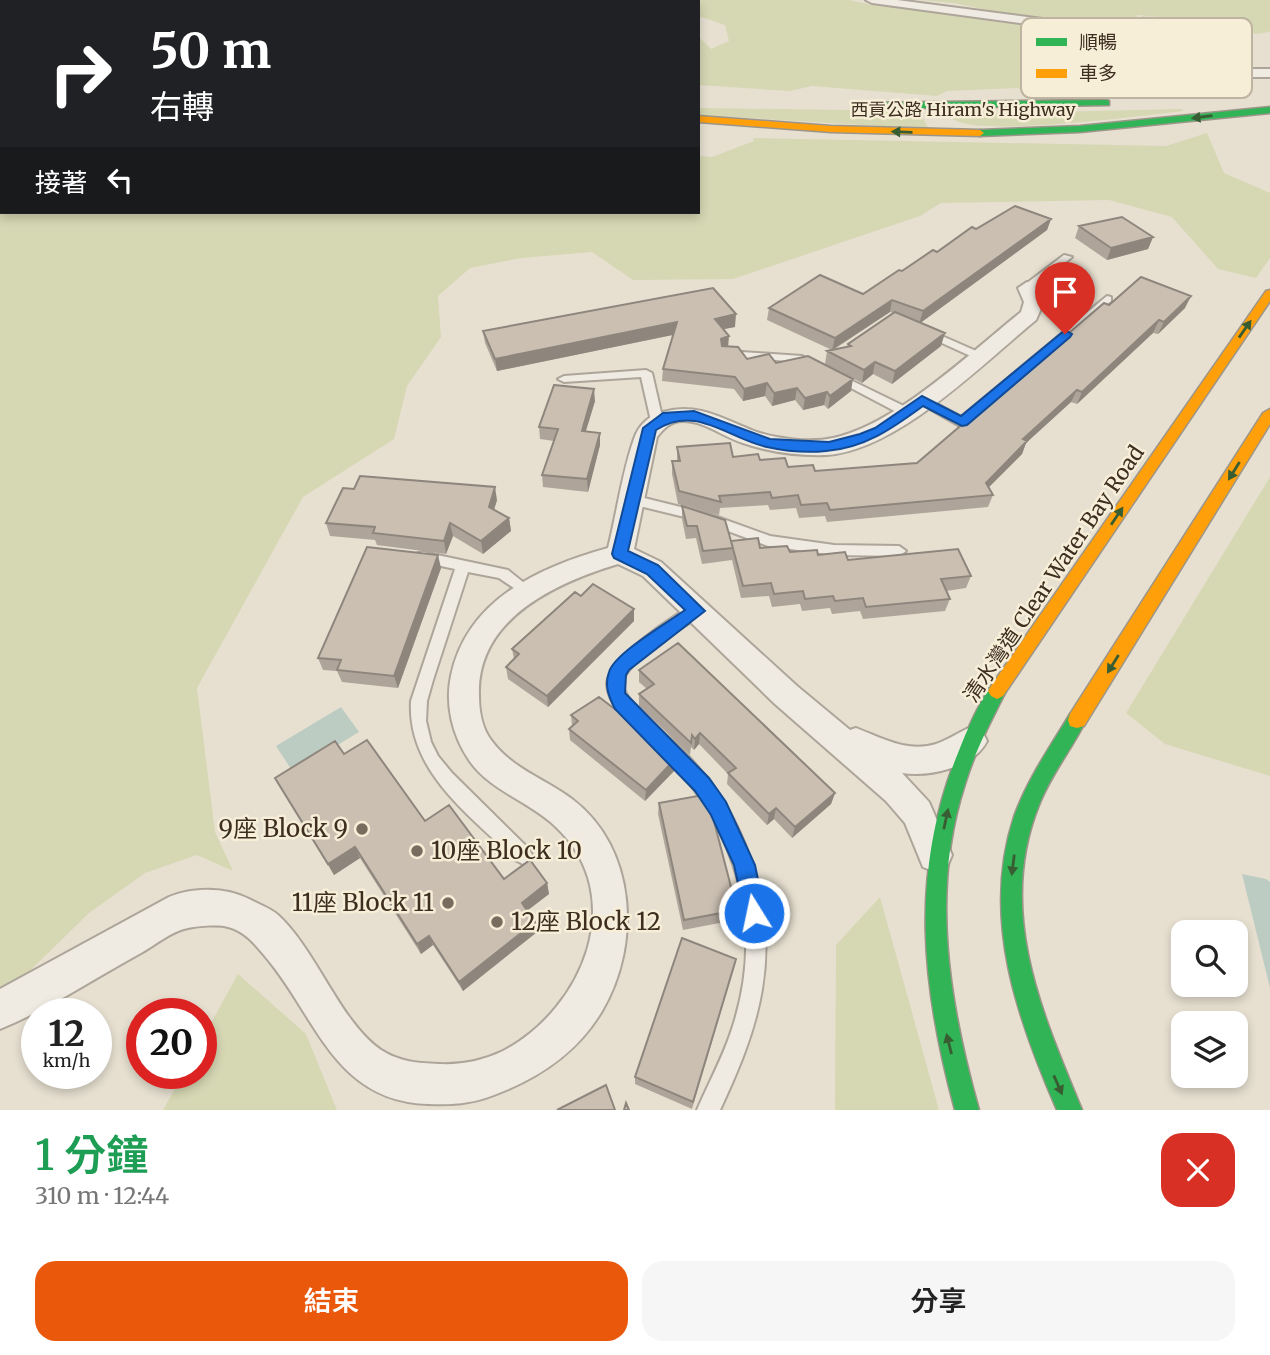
<!DOCTYPE html>
<html lang="zh-TW">
<meta charset="utf-8">
<style>
body{margin:0;font-family:Merriweather,"Noto Sans TC",serif;background:#f6f6f6;color:#222;height:100vh;display:flex;flex-direction:column;font-size:26px;white-space:nowrap}
*{box-sizing:border-box;margin:0}
p{font-size:23px;color:#767676}
.icon{flex:none;width:38px;height:38px;fill:none;stroke:currentColor;stroke-width:2;stroke-linecap:round;stroke-linejoin:round}
.map{position:relative;height:1110px;overflow:hidden}
.side{display:flex;flex-direction:column;background:#fff;flex:1}
.side>*{flex:none}
.guide{position:absolute;left:0px;top:0px;width:700px;height:214px;box-shadow:0 4px 10px #0003;background:#202124;color:#fff;overflow:hidden}
.fabs{position:absolute;left:1171px;top:920px;display:grid;gap:14px}
.fabs a{display:grid;place-items:center;width:77px;height:77px;border-radius:14px;background:#fff;box-shadow:0 4px 10px #0003;font-size:35px}
.speed{position:absolute;left:21px;top:998px;display:flex;gap:14px;font-size:35px;font-weight:700;text-align:center}
.speed>*{display:grid;place-content:center;width:91px;height:91px;border-radius:50%;background:#fff;box-shadow:0 4px 10px #0003;line-height:1}
.speed small{font-size:18px;font-weight:400}
.speed .limit{border:10px solid #d22;background:#fff;color:#111}
.pin{position:absolute;display:grid;place-items:center;width:60px;height:60px;color:#fff;margin:-72px -30px;border-radius:50% 50% 50% 0;rotate:-45deg;box-shadow:0 0 7px #0007}
.pin .icon{rotate:45deg}
.me{position:absolute;width:77px;margin:-38px;rotate:350deg;stroke-linejoin:round;filter:drop-shadow(0 0 5px #0008)}
.turn{display:flex;align-items:center;gap:24px;height:147px;padding:0 35px;font-size:32px}
.turn .icon{width:91px;height:91px;stroke-width:2.5}
.turn b{display:block;font-size:49px;line-height:60px}
.then{display:flex;align-items:center;height:66px;padding:0 35px;background:#0003;gap:14px;font-size:26px}
.round{display:grid;place-items:center;flex:none;width:74px;height:74px;border-radius:21px;background:#f6f6f6}
.headline{display:flex;align-items:center;justify-content:space-between;height:119px;padding:0 35px}
h1{font-size:42px;font-weight:600;line-height:52px;color:#1e9e55}
.button{display:flex;gap:14px;margin-top:auto;padding:14px 35px}
.button a{flex:1;height:80px;border-radius:21px;background:#ea580c;color:#fff;font-size:28px;font-weight:600;line-height:80px;text-align:center}
.button a+a{background:#f6f6f6;color:#222}
.map>svg:first-child{display:block}
.green{fill:#d6d7b3}
.water{fill:#bcccc2}
.lines{fill:none;stroke-linecap:round;stroke-linejoin:round}
.lane-casing{stroke:#ada599;stroke-width:4}
.street-casing{stroke:#ada599;stroke-width:4}
.fast-casing{stroke:#9c958a;stroke-width:3}
.slow-casing{stroke:#9c958a;stroke-width:3}
.path{stroke:#c8c2b9;stroke-width:2;stroke-dasharray:2.5 2;stroke-linecap:butt}
.lane{fill:#efebe3;fill-rule:evenodd}
.street{fill:#efebe3;fill-rule:evenodd}
.fast{fill:#30b455;fill-rule:evenodd}
.slow{fill:#ff9f0a;fill-rule:evenodd}
.wall{fill:#afa499;fill-rule:evenodd}
.shaded-wall{fill:#8e867d}
.building{fill:#cbbfb2;stroke:#8e867d;stroke-width:2}
.oneway{fill:#385d33}
.route{fill:#1a73e8;stroke:#114b97;stroke-width:2}
.poi-dot{fill:#786c5e;stroke:#f7eed8;stroke-width:2.5}
.labels{text-anchor:middle;stroke-width:5;stroke-linejoin:round;paint-order:stroke}
.far-street-label{font-size:18px;fill:#3d2e20;stroke:#f7eed8}
.street-label{font-size:21px;fill:#3d2e20;stroke:#f7eed8}
.near-poi-label{font-size:24px;fill:#3d2e20;stroke:#f7eed8;text-anchor:end}
.key{fill:#f7eed8;stroke:#bfb4a1;stroke-width:2}
.key-label{font-size:19px;fill:#3d2e20}
</style>
<div class="map">
<svg width="1270" height="1110" viewBox="0 0 1270 1110">
<rect width="100%" height="100%" fill="#e7e0d1"/>
<path class="green" d="M0,0H217L2,2L0,113Z
M232,0H524L526,2H227Z
M702,0H849L877,6L934,10L943,5L1092,32L1125,54L1110,58L1134,65L1198,78L1193,84L1171,77L1172,88L1030,90V95L1018,88L947,91L937,96L812,86L790,91L698,85V36L711,49L729,41L725,25L698,16V2H694Z
M918,0H1270V31C1251,40 1221,24 1201,20L1205,31L1144,26L1141,16L1184,19L1137,15L1135,36L1112,37L1077,23L1033,19L953,3Z
M698,108L919,111L929,129L698,115Z
M1181,109L1184,111C1146,115 978,138 953,119L964,114Z
M1207,133L1224,173L1270,193V258L1256,278L1218,269L1172,217L1109,200L941,203L920,216L733,279L633,280L592,252L521,258L470,268L438,296L441,337L407,386L394,439L303,497L197,688L215,832L233,871L197,855L145,873L89,913L0,1000V192L2,212H698V156L712,157L754,141L753,138L1166,146Z
M1270,477V776L1165,744L1126,713Z
M880,897L939,1110H835L836,945Z
M238,974L306,1034L337,1110H163L184,1073H201V1041Z"/>
<path class="water" d="M341,707L359,732L293,772L276,746Z
M1242,874L1266,879L1270,882V988Z"/>
<g class="lines">
<defs>
<path id="lane" d="M1064,255L1072,257L1031,290H1023V286Z
M1107,296L1111,297V301L966,425H958L916,401L922,397L926,398L961,417Z
M926,329L983,354L985,356L983,358H975L922,334L921,332Z
M727,351L802,356L818,364L812,367L800,362L723,356L721,354Z
M646,370L652,373L663,421L657,425L651,421L641,377L564,382L558,379L564,376Z
M836,373L912,410L914,413L912,416H904L832,378L830,376Z
M632,495L709,514L770,536L834,545L899,546L906,551L899,556L834,555L768,546L701,521L627,503L625,500Z
M423,552L508,570L534,591L532,595L527,597L499,578L468,572L433,680L427,701L426,721L431,742L438,756L452,773L529,849L532,855L529,861L523,864L517,861C471,816 407,772 411,701L455,569L418,561L416,557L418,553Z
M696,605L701,607L703,611L701,615C684,627 622,663 623,684C624,703 665,733 679,747C743,809 777,900 762,989C755,1032 738,1071 720,1110H697C708,1084 722,1059 731,1032C767,927 737,826 659,749C642,732 608,711 607,684C607,661 675,612 696,605Z"/>
<path id="street" d="M866,0H897L1073,23L1094,32L1138,59L1236,69H1270V77H1236L1136,67L1115,58L1071,30L872,3Z
M1027,282L1034,284L1044,302L1036,320C982,364 898,450 827,455C800,456 769,452 743,443C723,437 705,421 683,421C671,421 664,428 657,437L634,549L661,562L797,686L850,730L856,728C882,738 908,753 936,744C948,740 959,732 971,727L982,731L987,741C974,768 929,777 902,773L929,802L952,855L947,867L935,872L923,867L905,823L886,801L775,704L643,576L618,564C555,583 476,619 479,696C479,711 482,728 491,740C511,768 545,779 572,799C637,848 641,945 602,1011C577,1053 539,1078 494,1095C471,1104 452,1105 428,1104C333,1101 316,1015 264,955C254,943 244,931 228,927C218,924 198,926 188,928C172,931 155,945 141,953C95,978 49,1009 0,1029V989L169,897C194,887 225,887 249,899C258,904 270,908 278,915C317,951 340,1022 381,1050C400,1062 417,1063 439,1064C462,1065 482,1061 503,1051C583,1009 630,897 556,827C529,801 490,791 469,760C452,735 445,704 451,676C467,599 540,567 608,548C617,512 622,473 634,439C639,424 649,416 663,412C698,402 723,419 754,431C776,439 810,443 833,438C895,425 970,353 1021,312L1024,302L1018,288Z"/>
<path id="fast" d="M1106,100L1109,101V105L858,109L854,106L858,103Z
M1270,107V113L1080,132L980,136L976,133L980,130L1080,126Z
M0,123H2V129H0Z
M997,683L1003,686L1006,691C991,721 975,751 965,784C930,891 949,1004 979,1110H955C922,988 909,873 958,753C967,730 977,707 991,686Z
M1077,712L1084,714L1086,720C1072,749 1051,774 1039,805C996,911 1042,1013 1082,1110H1057C1017,1018 981,917 1014,817C1027,780 1050,747 1070,714Z"/>
<path id="slow" d="M698,116L831,126L980,130L984,133L980,136L831,132L698,122Z
M1270,290V301L1003,696L997,699L991,696L988,691L991,686L1266,291Z
M1270,409V424L1084,726L1077,728L1070,726L1068,720L1070,714L1263,413Z"/>
</defs>
<use href="#lane" class="lane-casing"/>
<use href="#street" class="street-casing"/>
<use href="#fast" class="fast-casing"/>
<use href="#slow" class="slow-casing"/>
<path class="path" d="M618,0L664,2
M691,2L698,0"/>
<use href="#lane" class="lane"/>
<use href="#street" class="street"/>
<use href="#fast" class="fast"/>
<use href="#slow" class="slow"/>
</g>
<path class="wall" d="M1051,219L1047,230L920,323L941,346L892,384L873,374L862,383L825,364L827,351L832,350L767,320L769,308L863,294L976,229ZM890,312L893,313L848,344L847,347L833,350Z
M1079,226L1153,237L1148,249L1107,260L1075,238Z
M1109,305L1185,308L1158,334L1153,333L1077,404L1071,402L1026,443L1022,454L989,487L993,495L988,507L827,522L825,516L799,518L796,508L770,510L768,505L720,508L719,515L678,504L672,474V461H677V447L733,457L760,460L788,467L815,471L917,463Z
M735,327L723,329L728,346L747,359L776,363L851,391L828,409L824,405L803,410L795,400L772,406L765,396L743,401L734,389L662,381L663,369L673,335L497,371L485,343L483,331Z
M595,401L586,431L600,445L588,492L543,487L542,475L554,441L540,439L539,427Z
M497,500L494,510L509,518L511,531L483,554L453,536L446,554L377,545L375,540L330,536L326,523Z
M682,506L731,541L760,548L818,555L971,576L966,588L946,591L950,599L945,611L863,619L860,611L832,614L830,608L802,611L800,604L772,607L769,596L741,598L732,560L702,564L696,538L686,539L682,519Z
M441,568L398,688L342,682L337,671L323,670L318,658Z
M634,621L548,707L508,679L506,667L514,659L512,649Z
M639,670L835,793L831,804L792,838L774,819L767,825L727,784L728,774L699,744L694,750L691,747L690,755L639,706V694L647,689L639,682Z
M571,715L675,759V770L645,801L570,740L569,729L572,726Z
M344,754L425,821L504,879L547,883L549,894L527,911L535,922L537,932L463,991L433,945L421,954L360,858L334,875L275,778Z
M659,803L737,910L735,920L683,930L658,814Z
M734,968L692,1109L635,1084V1077Z"/>
<path class="shaded-wall" d="M1051,219L1047,230L919,324L923,311Z
M1153,237L1148,249L1107,260L1111,248Z
M1191,296L1185,308L1158,334L1164,322Z
M892,300L890,312L832,350L835,338Z
M736,314L735,327L714,331L715,319Z
M1159,320L1153,333L1077,404L1082,392Z
M677,322V334L497,371L495,359Z
M945,333L941,346L892,384L895,371Z
M729,336L728,348L720,352L721,339Z
M875,362L873,374L862,383L864,370Z
M853,379L851,391L828,409L830,396Z
M767,383L765,396L743,401L744,389Z
M797,388L795,400L772,406L774,393Z
M594,389L595,401L582,443V431Z
M1077,390L1071,402L1026,443L1022,454L981,495L986,483L1023,439Z
M827,392L824,405L803,410L805,398Z
M600,433V445L588,492L587,479Z
M495,487L497,500L491,519L489,507Z
M509,518L511,531L483,554L481,541Z
M450,523L453,536L446,554L444,541Z
M438,555L441,568L398,688L394,676Z
M634,609V621L548,707L547,696Z
M700,733L699,744L694,750L695,739Z
M675,759V770L645,801L646,790Z
M835,793L831,804L792,838L795,827Z
M776,808L774,819L767,825L769,814Z
M355,847L360,858L334,875L328,864Z
M547,883L549,894L524,913L522,903Z
M535,922L537,932L463,991L459,982Z
M429,936L433,945L421,954L417,944Z"/>
<path class="building" d="M1015,206L1051,219L923,311L892,300L835,338L769,308L820,275L863,294L899,270L902,271L933,250L937,252L972,227L976,229Z
M1122,217L1153,237L1111,248L1079,226Z
M1141,277L1191,296L1164,322L1159,320L1082,392L1077,390L1023,439L1027,441L986,483L993,495L830,510L827,503L801,505L798,495L772,498L770,492L719,496L721,502L679,491L672,461H680L677,447L730,443L733,457L758,454L760,460L785,458L788,467L813,465L815,471L917,463L1104,303L1109,305Z
M713,288L736,314L715,319L729,336L721,339L722,346L738,347L747,359L769,354L776,363L808,356L853,379L830,396L827,392L805,398L797,388L774,393L767,383L744,389L735,377L663,369L677,322L495,359L483,331Z
M895,312L945,333L895,371L875,362L864,370L827,351L851,346L848,344Z
M554,385L594,389L582,431L600,433L587,479L542,475L558,429L539,427Z
M360,476L495,487L489,507L509,518L481,541L450,523L444,541L373,533L375,527L326,523L343,488L354,489Z
M682,506L725,520L733,548L703,551L697,526H687Z
M758,538L760,548L787,546L790,552L817,550L818,555L845,552L848,560L958,549L971,576L941,579L950,599L866,607L863,598L835,601L833,596L805,599L803,591L774,594L771,583L743,586L731,541Z
M367,547L438,555L394,676L337,670L341,660L318,658Z
M593,584L634,609L547,696L506,667L519,654L512,649L575,592L581,596Z
M678,643L835,793L795,827L776,808L769,814L728,773L736,768L700,733L695,739L692,735L691,743L639,694L654,684L639,670Z
M599,697L616,710L621,706L675,759L646,790L569,729L578,721L571,715Z
M367,740L425,821L449,805L504,879L530,860L547,883L522,903L535,922L459,982L429,936L417,944L355,847L328,864L275,778L335,741L344,754Z
M703,795L710,806L737,910L684,920L659,803Z
M682,938L736,959L693,1102L635,1077Z
M606,1085L615,1110H557Z
M626,1103L629,1110H624Z"/>
<defs><path id="oneway-solid" d="M-6-.8H1V-3.2L6.5 0L1 3.2V.8H-6Z" transform="scale(1.75)"/></defs>
<g class="oneway">
<use href="#oneway-solid" transform="translate(1202 117) rotate(173)"/>
<use href="#oneway-solid" transform="translate(902 132) rotate(-178)"/>
<use href="#oneway-solid" transform="translate(1245 329) rotate(-55)"/>
<use href="#oneway-solid" transform="translate(1234 471) rotate(122)"/>
<use href="#oneway-solid" transform="translate(1117 516) rotate(-56)"/>
<use href="#oneway-solid" transform="translate(1113 664) rotate(122)"/>
<use href="#oneway-solid" transform="translate(946 819) rotate(-78)"/>
<use href="#oneway-solid" transform="translate(1013 865) rotate(97)"/>
<use href="#oneway-solid" transform="translate(949 1044) rotate(-104)"/>
<use href="#oneway-solid" transform="translate(1058 1085) rotate(66)"/>
</g>
<path class="route" d="M1065,330L1072,334L1070,337L967,425L962,426L923,406C893,428 865,448 826,451C807,453 785,451 767,447C727,438 696,404 656,430L628,551L658,565L705,611L629,670L626,675L625,693L709,778L726,802L755,865L765,913L761,920L754,924L746,920L734,865L711,815L695,791L615,709C609,697 604,686 609,672C615,653 667,623 685,610L647,574L614,558L612,554L643,428L663,413L694,411L770,439L829,442L860,434L875,428L922,396L961,416Z"/>
<g class="poi-dot">
<circle cx="362" cy="829" r="7"/>
<circle cx="417" cy="851" r="7"/>
<circle cx="448" cy="903" r="7"/>
<circle cx="497" cy="922" r="7"/>
</g>
<g class="labels">
<g class="far-street-label">
<text x="963" y="116">西貢公路 Hiram's Highway</text>
</g>
<g class="street-label">
<text transform="translate(1054 574) rotate(-56)" y="7">清水灣道 Clear Water Bay Road</text>
</g>
<g class="near-poi-label">
<text x="348" y="837">9座 Block 9</text>
<text x="431" y="859" text-anchor="start">10座 Block 10</text>
<text x="434" y="911">11座 Block 11</text>
<text x="511" y="930" text-anchor="start">12座 Block 12</text>
</g>
</g>
<rect x="1021" y="18" width="231" height="80" rx="10" class="key"/>
<rect x="1036" y="38" width="31" height="8" fill="#30b455"/>
<rect x="1036" y="69" width="31" height="9" fill="#ff9f0a"/>
<g class="key-label">
<text x="1079" y="49">順暢</text>
<text x="1079" y="80">車多</text>
</g>
</svg>
<div class="fabs">
<a><svg class="icon" aria-label="search" viewBox="0 0 24 24"><circle cx="10" cy="10" r="6"/><path d="M15 15l6 6"/></svg></a>
<a><svg class="icon" aria-label="layers" viewBox="0 0 24 24"><path d="M12 4l9 5-9 5-9-5zM3 14l9 5 9-5"/></svg></a>
</div>
<div class="speed"><div>12<small>km/h</small></div><div class="limit">20</div></div>
<div class="pin" style="left:1065px;top:334px;background:#d93025"><svg class="icon" aria-label="arrive" viewBox="0 0 24 24"><path d="M6 21V4h12l-3 4 3 4H6"/></svg></div>
<svg class="me" style="left:754px;top:913px" viewBox="-20 -20 40 40"><circle r="17" fill="#1a73e8" stroke="#fff" stroke-width="3"/><path d="M0-11L8 9 0 5-8 9z" fill="#fff"/></svg>
<div class="guide">
<div class="turn"><svg class="icon" aria-label="right" viewBox="0 0 24 24"><path d="M7 20v-9h11M14 6l5 5-5 5"/></svg><div><b>50 m</b>右轉</div></div>
<div class="then">接著<svg class="icon" aria-label="left" viewBox="0 0 24 24"><path d="M17 20v-9H6M10 6l-5 5 5 5"/></svg></div>
</div>
</div>
<section class="side">
<div class="headline"><div><h1>1 分鐘</h1><p>310 m · 12:44</p></div><a class="round" style="background:#d93025;color:#fff"><svg class="icon" aria-label="close" viewBox="0 0 24 24"><path d="M6 6l12 12M18 6L6 18"/></svg></a></div>
<div class="button"><a>結束</a><a>分享</a></div>
</section>
